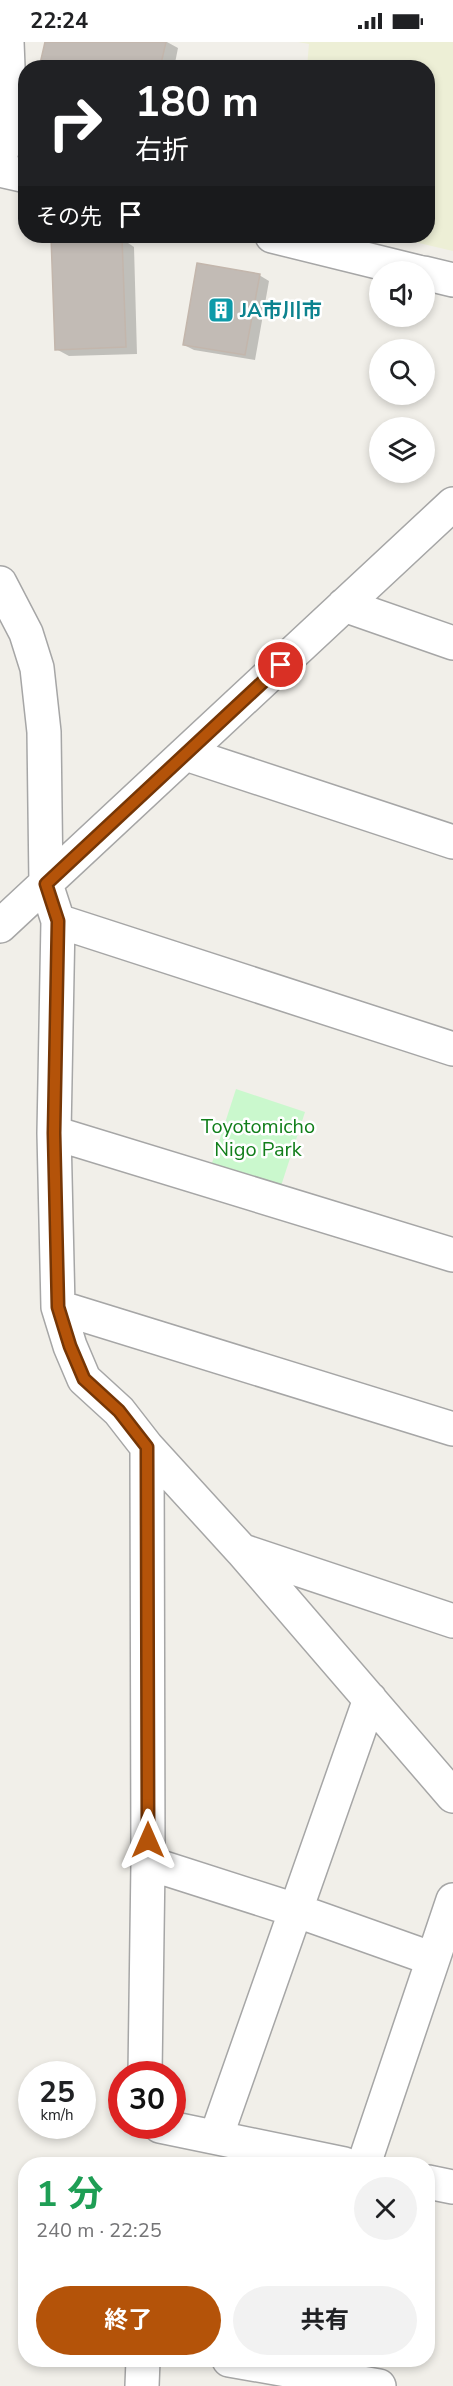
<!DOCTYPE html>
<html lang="ja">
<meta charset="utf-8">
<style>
body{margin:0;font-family:"Nunito Sans","Noto Sans JP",sans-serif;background:#f2f2f2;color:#202124;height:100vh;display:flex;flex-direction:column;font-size:22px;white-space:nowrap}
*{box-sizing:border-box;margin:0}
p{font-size:20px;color:#757577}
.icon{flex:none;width:33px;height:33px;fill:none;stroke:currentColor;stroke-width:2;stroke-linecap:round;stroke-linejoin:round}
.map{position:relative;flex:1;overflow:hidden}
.side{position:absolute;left:18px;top:2115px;width:417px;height:210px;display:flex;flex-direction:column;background:#fff;border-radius:24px;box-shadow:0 3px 9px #0003}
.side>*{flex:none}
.top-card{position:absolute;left:18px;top:18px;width:417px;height:183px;border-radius:24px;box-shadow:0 3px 9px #0003;background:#202124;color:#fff;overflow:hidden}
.buttons{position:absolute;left:369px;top:219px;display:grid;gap:12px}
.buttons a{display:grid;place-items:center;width:66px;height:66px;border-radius:50%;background:#fff;box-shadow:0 3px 9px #0003;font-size:30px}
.speed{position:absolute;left:18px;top:2019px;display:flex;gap:12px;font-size:30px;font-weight:700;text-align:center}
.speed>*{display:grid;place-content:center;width:78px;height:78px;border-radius:50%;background:#fff;box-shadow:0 3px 9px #0003;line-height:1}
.speed small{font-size:15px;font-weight:400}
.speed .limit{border:9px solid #d22;background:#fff;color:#111}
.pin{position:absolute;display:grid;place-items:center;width:51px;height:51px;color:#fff;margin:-26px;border:3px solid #fff;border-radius:50%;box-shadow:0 2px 6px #0007}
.me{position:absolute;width:66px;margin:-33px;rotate:0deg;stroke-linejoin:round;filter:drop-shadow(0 0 4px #0008)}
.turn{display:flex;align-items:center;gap:21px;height:126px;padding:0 18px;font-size:27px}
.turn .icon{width:78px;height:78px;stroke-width:2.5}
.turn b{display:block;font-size:42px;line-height:51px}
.then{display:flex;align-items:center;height:57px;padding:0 18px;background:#0003;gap:12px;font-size:22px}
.round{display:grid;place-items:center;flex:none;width:63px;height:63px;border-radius:32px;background:#f2f2f2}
.overview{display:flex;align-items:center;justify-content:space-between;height:102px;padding:0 18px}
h1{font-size:36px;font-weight:700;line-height:45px;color:#1e9e55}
.primary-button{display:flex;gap:12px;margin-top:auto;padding:12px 18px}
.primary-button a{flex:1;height:69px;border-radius:36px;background:#b45309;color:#fff;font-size:24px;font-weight:700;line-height:69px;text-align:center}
.primary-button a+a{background:#f2f2f2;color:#202124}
.status{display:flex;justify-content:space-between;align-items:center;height:42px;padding:0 30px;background:#fff;direction:ltr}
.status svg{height:16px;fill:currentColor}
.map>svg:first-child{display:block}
.farmland{fill:#edefd6}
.park{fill:#caf8cd}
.shadow{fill:#0003}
.building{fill:#c2bbb5;stroke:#c3b6ac;stroke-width:1.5}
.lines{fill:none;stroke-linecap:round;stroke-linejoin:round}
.minor-casing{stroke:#a6a6a6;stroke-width:36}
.minor{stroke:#fff;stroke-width:33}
.route-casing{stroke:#753606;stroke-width:15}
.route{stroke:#b45309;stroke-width:10}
.labels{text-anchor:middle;stroke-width:5;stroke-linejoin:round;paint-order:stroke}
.culture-label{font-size:20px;font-weight:bold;fill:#0d838f;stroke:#fff;text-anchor:start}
.park-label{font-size:20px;fill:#117e1a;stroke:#fff}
</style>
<div class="status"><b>22:24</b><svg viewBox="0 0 49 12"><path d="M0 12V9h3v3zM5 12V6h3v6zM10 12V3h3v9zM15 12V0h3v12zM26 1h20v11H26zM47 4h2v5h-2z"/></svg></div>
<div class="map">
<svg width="453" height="2344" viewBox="0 0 453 2344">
<rect width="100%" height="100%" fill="#f1efe9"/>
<path class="farmland" d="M298,0H453V209L389,194H428V26L307,25L309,2Z"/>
<path class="park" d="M236,1047L305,1070L281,1144L212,1121Z"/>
<path class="shadow" d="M47,0H167L178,6L174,26H40Z
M52,194H96V198L122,197L134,205L137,312L69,314L56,307Z
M259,233L269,239L255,318L194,308L184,303Z"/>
<path class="building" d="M45,0H166L160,26H39Z
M51,194H84V197L122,196L126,305L55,308Z
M197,221L260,232L245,313L183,303Z"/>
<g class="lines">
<defs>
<path id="minor" d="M0,117L10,76L7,0
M0,128L26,134
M272,194L418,230
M424,231L453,238
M0,541L26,591L37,626L44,690L46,842L58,879L54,1091L58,1265L70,1304L84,1337L119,1369L147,1405L242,1509L453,1754
M344,563L453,601
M186,712L453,800
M58,879L453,1007
M0,884L453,462
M54,1091L453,1213
M58,1265L453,1387
M243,1509L453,1579
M148,1821L295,1868L433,1917
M145,2032L148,1821L147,1405
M160,2084L344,2122
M216,2095L370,1657
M364,2122L453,1858
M428,2140L453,2145
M229,2318L379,2344
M142,2344L143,2318"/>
</defs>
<use href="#minor" class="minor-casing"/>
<use href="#minor" class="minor"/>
</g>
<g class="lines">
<defs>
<path id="route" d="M148,1798L147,1405L119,1369L84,1337L70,1304L58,1265L54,1091L58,879L46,842L281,623"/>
</defs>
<use href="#route" class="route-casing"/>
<use href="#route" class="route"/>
</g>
<defs>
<symbol id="building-square" viewBox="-11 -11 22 22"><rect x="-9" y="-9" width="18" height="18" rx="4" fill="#0f9aa8" stroke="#fff"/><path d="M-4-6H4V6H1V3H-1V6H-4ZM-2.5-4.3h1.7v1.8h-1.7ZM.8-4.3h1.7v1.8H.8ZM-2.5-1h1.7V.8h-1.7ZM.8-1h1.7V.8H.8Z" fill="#fff"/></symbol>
</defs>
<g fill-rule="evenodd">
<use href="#building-square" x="206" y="253" width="30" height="30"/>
</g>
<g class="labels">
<g class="culture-label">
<text x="240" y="275">JA市川市</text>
</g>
<g class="park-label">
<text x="258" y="1091">Toyotomicho<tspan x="258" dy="23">Nigo Park</tspan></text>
</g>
</g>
</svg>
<div class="buttons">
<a><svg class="icon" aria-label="sound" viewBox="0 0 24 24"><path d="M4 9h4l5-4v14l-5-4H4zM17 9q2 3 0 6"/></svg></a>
<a><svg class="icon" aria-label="search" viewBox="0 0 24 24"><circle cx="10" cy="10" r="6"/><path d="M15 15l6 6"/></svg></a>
<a><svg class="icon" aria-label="layers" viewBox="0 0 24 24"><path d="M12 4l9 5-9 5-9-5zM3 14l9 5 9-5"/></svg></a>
</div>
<div class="speed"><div>25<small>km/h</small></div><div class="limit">30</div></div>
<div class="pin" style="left:281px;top:623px;background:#d93025"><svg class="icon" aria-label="arrive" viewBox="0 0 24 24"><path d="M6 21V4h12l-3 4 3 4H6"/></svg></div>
<svg class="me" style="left:148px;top:1798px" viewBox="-20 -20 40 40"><path d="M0-17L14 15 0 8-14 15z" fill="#b45309" stroke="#fff" stroke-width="4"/></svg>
<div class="top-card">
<div class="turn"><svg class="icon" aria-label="right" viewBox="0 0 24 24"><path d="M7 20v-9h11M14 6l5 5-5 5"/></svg><div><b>180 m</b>右折</div></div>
<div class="then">その先<svg class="icon" aria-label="arrive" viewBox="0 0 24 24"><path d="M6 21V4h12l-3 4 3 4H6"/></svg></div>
</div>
<section class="side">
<div class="overview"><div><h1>1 分</h1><p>240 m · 22:25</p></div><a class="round"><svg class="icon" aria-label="close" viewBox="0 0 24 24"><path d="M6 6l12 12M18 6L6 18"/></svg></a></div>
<div class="primary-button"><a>終了</a><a>共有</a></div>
</section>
</div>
